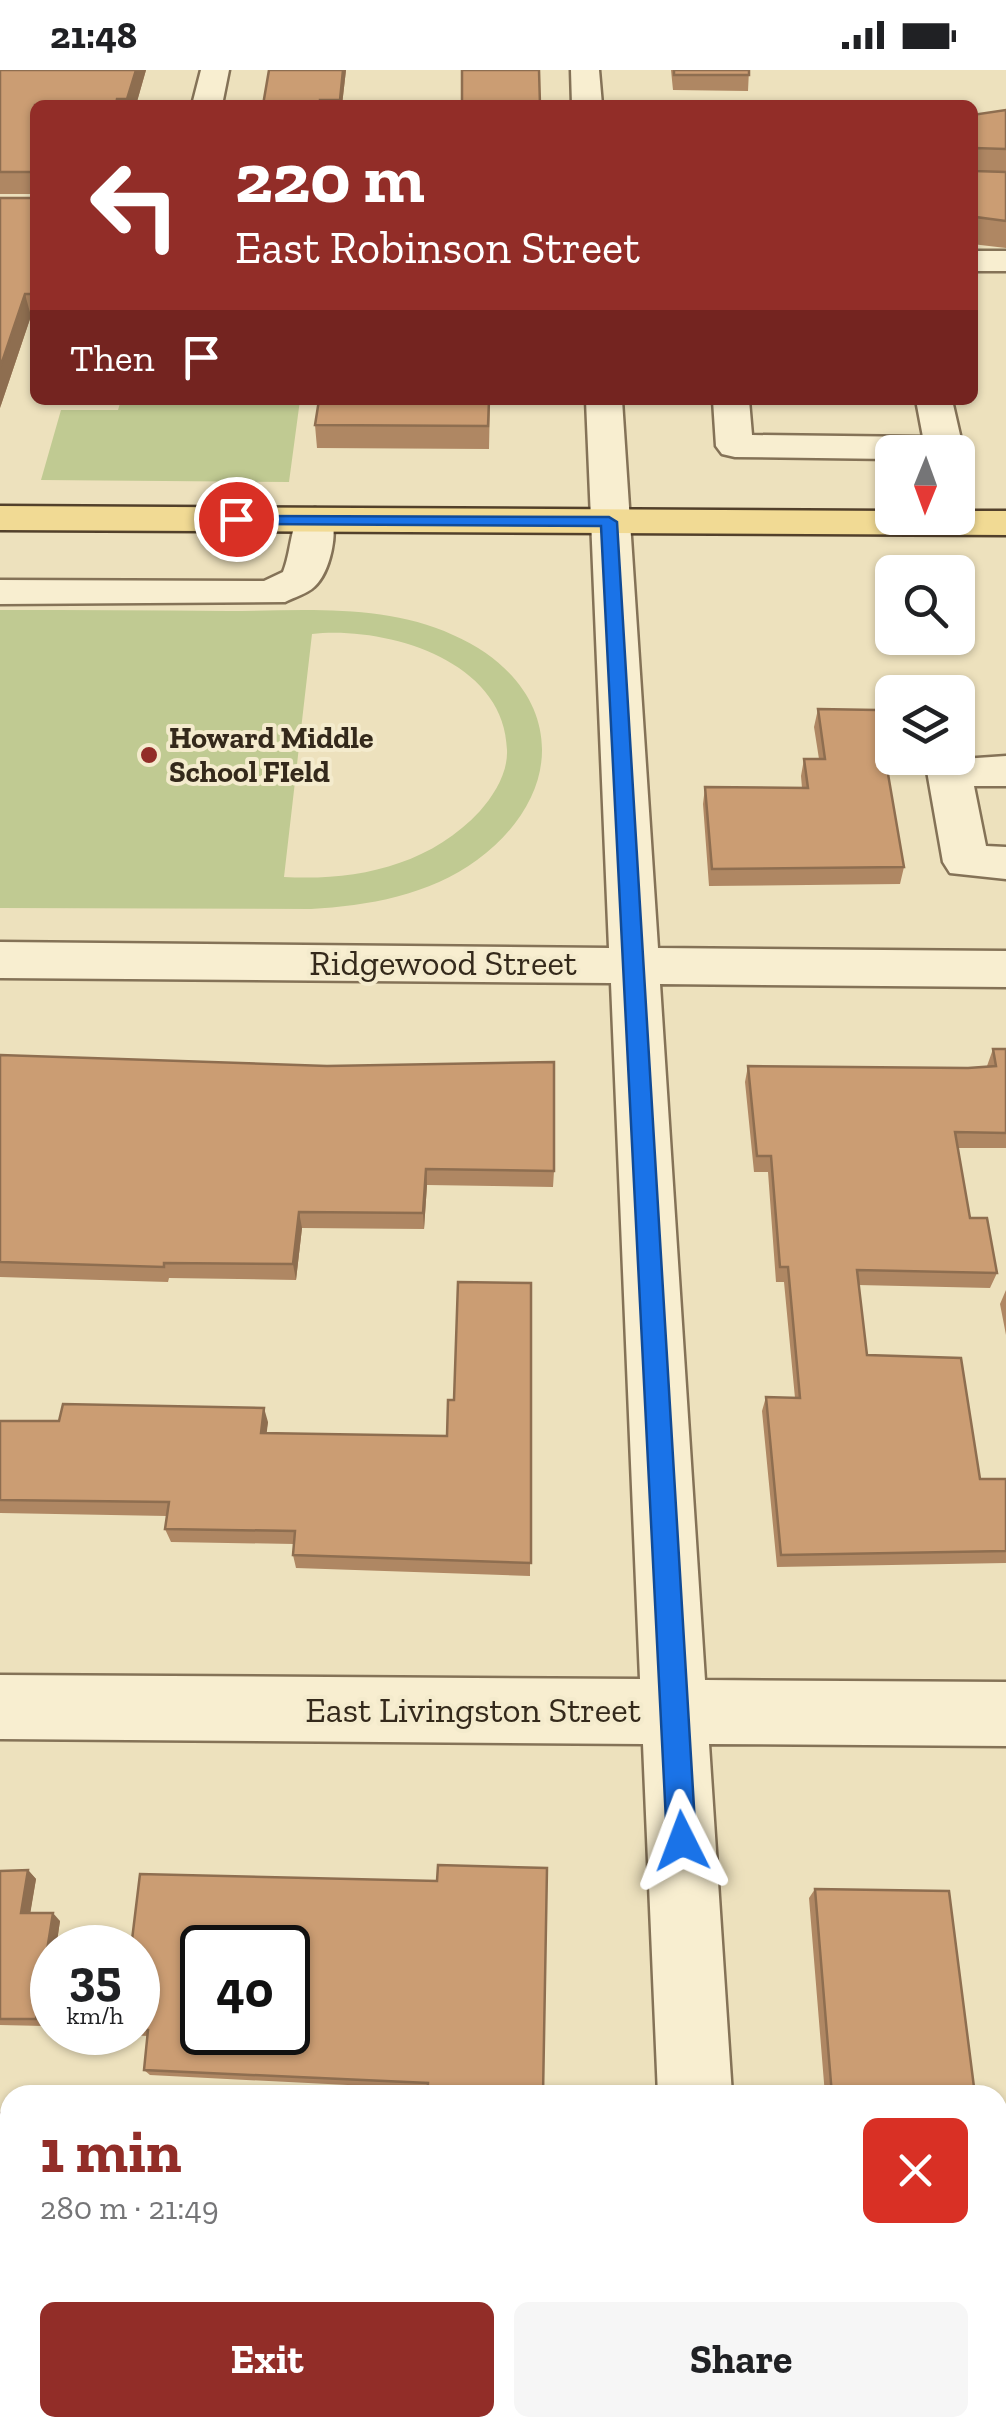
<!DOCTYPE html>
<meta charset="utf-8">
<style>
body{margin:0;font-family:"Zilla Slab",serif;background:#f6f6f6;color:#202124;height:100vh;display:flex;flex-direction:column;font-size:38px;white-space:nowrap}
*{box-sizing:border-box;margin:0}
p{font-size:32px;color:#757577}
.icon{flex:none;width:55px;height:55px;fill:none;stroke:currentColor;stroke-width:2;stroke-linecap:round;stroke-linejoin:round}
.map{position:relative;flex:1;overflow:hidden}
.details{position:absolute;left:0px;top:2015px;width:1008px;height:352px;display:flex;flex-direction:column;background:#fff;border-radius:30px 30px 0 0;box-shadow:0 2px 8px #0004}
.details>*{flex:none}
.guide{position:absolute;left:30px;top:30px;width:948px;height:305px;border-radius:15px;box-shadow:0 2px 8px #0004;background:#922d28;color:#fff;overflow:hidden}
.needle{width:65px;rotate:181deg}
.buttons{position:absolute;left:875px;top:365px;display:grid;gap:20px}
.buttons a{display:grid;place-items:center;width:100px;height:100px;border-radius:15px;background:#fff;box-shadow:0 2px 8px #0004;font-size:50px}
.speed{position:absolute;left:30px;top:1855px;display:flex;gap:20px;font-size:50px;font-weight:700;text-align:center}
.speed>*{display:grid;place-content:center;width:130px;height:130px;border-radius:50%;background:#fff;box-shadow:0 2px 8px #0004;line-height:1}
.speed small{font-size:25px;font-weight:400}
.speed .limit{border:5px solid #111;border-radius:15px;background:#fff;color:#111}
.pin{position:absolute;display:grid;place-items:center;width:85px;height:85px;color:#fff;margin:-42px;border:5px solid #fff;border-radius:50%;box-shadow:0 2px 10px #0007}
.me{position:absolute;width:110px;margin:-55px;rotate:357deg;stroke-linejoin:round;filter:drop-shadow(0 0 8px #0008)}
.turn{display:flex;align-items:center;gap:35px;height:210px;padding:0 40px;font-size:45px}
.turn .icon{width:130px;height:130px;stroke-width:2.5}
.turn b{display:block;font-size:70px;line-height:85px}
.then{display:flex;align-items:center;height:95px;padding:0 40px;background:#0003;gap:20px;font-size:38px}
.round{display:grid;place-items:center;flex:none;width:105px;height:105px;border-radius:15px;background:#f6f6f6}
.headline{display:flex;align-items:center;justify-content:space-between;height:170px;padding:0 40px}
h1{font-size:60px;font-weight:700;line-height:75px;color:#922d28}
.button{display:flex;gap:20px;margin-top:auto;padding:20px 40px}
.button a{flex:1;height:115px;border-radius:15px;background:#922d28;color:#fff;font-size:40px;font-weight:700;line-height:115px;text-align:center}
.button a+a{background:#f6f6f6;color:#202124}
.status{display:flex;justify-content:space-between;align-items:center;height:70px;padding:0 50px;background:#fff;direction:ltr}
.status svg{height:28px;fill:currentColor}
.map>svg:first-child{display:block}
.green{fill:#c0ca92;fill-rule:evenodd}
.lines{fill:none;stroke-linecap:round;stroke-linejoin:round}
.minor-casing{stroke:#847257;stroke-width:5}
.major-casing{stroke:#52402b;stroke-width:5}
.minor{fill:#f8eed0;fill-rule:evenodd}
.major{fill:#f1da94;fill-rule:evenodd}
.wall{fill:#af8763}
.shaded-wall{fill:#8e6e50}
.building{fill:#cb9d73;stroke:#8e6e50;stroke-width:2.5;fill-rule:evenodd}
.route{fill:#1a73e8;stroke:#114b97;stroke-width:2.5}
.poi-dot{fill:#922d28;stroke:#f4ebcd;stroke-width:4}
.labels{text-anchor:middle;stroke-width:8;stroke-linejoin:round;paint-order:stroke}
.far-poi-label{font-size:30px;font-weight:bold;fill:#34291b;stroke:#f4ebcd;text-anchor:start}
.street-label{font-size:35px;fill:#34291b;stroke:#f4ebcd}
</style>
<div class="status"><b>21:48</b><svg viewBox="0 0 49 12"><path d="M0 12V9h3v3zM5 12V6h3v6zM10 12V3h3v9zM15 12V0h3v12zM26 1h20v11H26zM47 4h2v5h-2z"/></svg></div>
<div class="map">
<svg width="1006" height="2366" viewBox="0 0 1006 2366">
<rect width="100%" height="100%" fill="#ede1bd"/>
<path class="green" d="M121,330H300L289,412L41,410L61,340H118Z
M0,540C76,540 152,540 228,541C302,541 384,533 453,565C562,613 572,720 477,790C430,825 367,836 311,839L0,838ZM312,564C384,556 505,589 507,680C508,703 494,725 480,741C429,796 356,811 284,807Z"/>
<g class="lines">
<defs>
<path id="minor" d="M201,0H229L222,35H192Z
M571,0H599L602,35H572Z
M972,181H1006V201H972Z
M586,330H622L658,878L1006,881V917L660,914L705,1610L1006,1612V1676L709,1674L732,2025H658L643,1674L0,1669V1605L640,1609L611,913L0,908V872L609,878Z
M713,330H749L752,365L923,367L916,330H952L963,378L958,385L892,382V389L735,387L722,384L716,376Z
M315,438L329,442C340,459 330,503 314,517C307,524 294,527 285,532L0,534V510L264,511L283,502C291,483 290,458 301,442Z
M1006,686V716H974L986,776L1006,777V809L950,803L943,792L927,701L933,691Z
M671,2358H752L754,2366H672Z"/>
<path id="major" d="M0,436L892,441V448H958V441H1006V465L0,460Z"/>
</defs>
<use href="#minor" class="minor-casing"/>
<use href="#major" class="major-casing"/>
<use href="#minor" class="minor"/>
<use href="#major" class="major"/>
</g>
<path class="wall" d="M0,0H146L136,35H35V246H31L0,338L33,128V124H0Z
M269,0H346L342,35H263Z
M671,0H749L748,21L673,20Z
M1006,40V178L972,174V45Z
M490,330L489,379L317,378L315,355Z
M818,639L904,797L900,814L709,816L703,734L705,717L802,718L801,706L804,689H819L814,657Z
M993,979H1006V1078H958L970,1148L997,1203L990,1218L858,1215L867,1285L980,1409H1006V1493L777,1497L762,1341L766,1327L795,1328L784,1212H776L768,1102H754L745,1012L748,996L968,998L987,996Z
M0,985L554,1101L553,1117L427,1115L424,1159L302,1158L296,1210L169,1208L168,1212L0,1207Z
M531,1213L530,1506L296,1498L293,1485L294,1474L171,1472L165,1459L167,1446L0,1443V1351L268,1352L266,1363L447,1366L454,1330Z
M1006,1220V1265L1000,1234Z
M28,1800L36,1809L30,1843L60,1851L56,1878H52V1901L44,1956L0,1955V1801Z
M815,1819L975,2025H825L809,1828Z
M138,1878L543,2025L150,2005L144,2000L148,1966L127,1965L124,1962H138Z
M889,2358H998L1006,2366H890Z"/>
<path class="shaded-wall" d="M136,0H146L136,35H128L127,29Z
M343,0H346L342,35H340Z
M25,224L31,246L0,338V298Z
M426,1099L427,1115L424,1159L423,1143Z
M299,1142L302,1158L296,1210L293,1194Z
M264,1338L268,1352L265,1377L261,1363Z
M28,1800L36,1809L29,1851L21,1843Z
M53,1843L60,1851L56,1878H52V1901L44,1956L36,1949Z"/>
<path class="building" d="M0,0H136L127,29H117L116,35H35V224H25L0,298V128H33V102H0Z
M269,0H343L340,30H320V35H263Z
M462,0H539L540,35H462Z
M674,0H749V5H674Z
M1006,40V79L975,78V101L1006,102V151L976,147L972,139V45Z
M319,330H489L488,356L315,355Z
M818,639L877,640L904,797L712,799L705,717L808,718L804,689H825Z
M993,979H1006V1063L955,1062L970,1148H987L997,1203L857,1200L867,1285L961,1288L980,1409H1006V1481L781,1485L766,1327L800,1328L788,1197H780L771,1086H757L748,996L968,998L996,996Z
M0,985L327,996L554,992V1101L426,1099L423,1143L299,1142L293,1194L164,1193V1197L0,1192Z
M458,1212L531,1213V1493L293,1485L295,1461L165,1459L169,1432L0,1430V1351H59L63,1334L264,1338L261,1363L447,1366L448,1330H454Z
M438,1795L547,1798L543,2025H427L428,2013L144,2000L148,1960H138V1878H131L140,1804L437,1811ZM202,1878H288V1962H202Z
M28,1800L21,1843H53L36,1949H0V1801Z
M815,1819L949,1821L975,2025H832Z
M0,2043L10,2044V2147H0Z
M998,2096L1006,2097V2366H898L897,2358H998Z
M0,2263H10V2344L0,2343Z
M407,2358H544V2366H407Z"/>
<path class="route" d="M231,446L609,447L617,452L696,1771L691,1781L682,1785L672,1781L667,1771L601,456L236,454L228,449Z"/>
<circle class="poi-dot" cx="149" cy="685" r="10"/>
<g class="labels">
<g class="far-poi-label">
<text x="169" y="678">Howard Middle<tspan x="169" dy="34">School FIeld</tspan></text>
</g>
<g class="street-label">
<text x="443" y="905">Ridgewood Street</text>
<text x="473" y="1652">East Livingston Street</text>
</g>
</g>
</svg>
<div class="buttons">
<a><svg class="needle" viewBox="-14 -14 28 28"><path d="M0-13l5 13h-10z" fill="#e53935"/><path d="M0 13l5-13h-10z" fill="#757577"/></svg></a>
<a><svg class="icon" aria-label="search" viewBox="0 0 24 24"><circle cx="10" cy="10" r="6"/><path d="M15 15l6 6"/></svg></a>
<a><svg class="icon" aria-label="layers" viewBox="0 0 24 24"><path d="M12 4l9 5-9 5-9-5zM3 14l9 5 9-5"/></svg></a>
</div>
<div class="speed"><div>35<small>km/h</small></div><div class="limit">40</div></div>
<div class="pin" style="left:236px;top:449px;background:#d93025"><svg class="icon" aria-label="arrive" viewBox="0 0 24 24"><path d="M6 21V4h12l-3 4 3 4H6"/></svg></div>
<svg class="me" style="left:682px;top:1771px" viewBox="-20 -20 40 40"><path d="M0-17L14 15 0 8-14 15z" fill="#1a73e8" stroke="#fff" stroke-width="4"/></svg>
<div class="guide">
<div class="turn"><svg class="icon" aria-label="left" viewBox="0 0 24 24"><path d="M17 20v-9H6M10 6l-5 5 5 5"/></svg><div><b>220 m</b>East Robinson Street</div></div>
<div class="then">Then<svg class="icon" aria-label="arrive" viewBox="0 0 24 24"><path d="M6 21V4h12l-3 4 3 4H6"/></svg></div>
</div>
<section class="details">
<div class="headline"><div><h1>1 min</h1><p>280 m · 21:49</p></div><a class="round" style="background:#d93025;color:#fff"><svg class="icon" aria-label="close" viewBox="0 0 24 24"><path d="M6 6l12 12M18 6L6 18"/></svg></a></div>
<div class="button"><a>Exit</a><a>Share</a></div>
</section>
</div>
